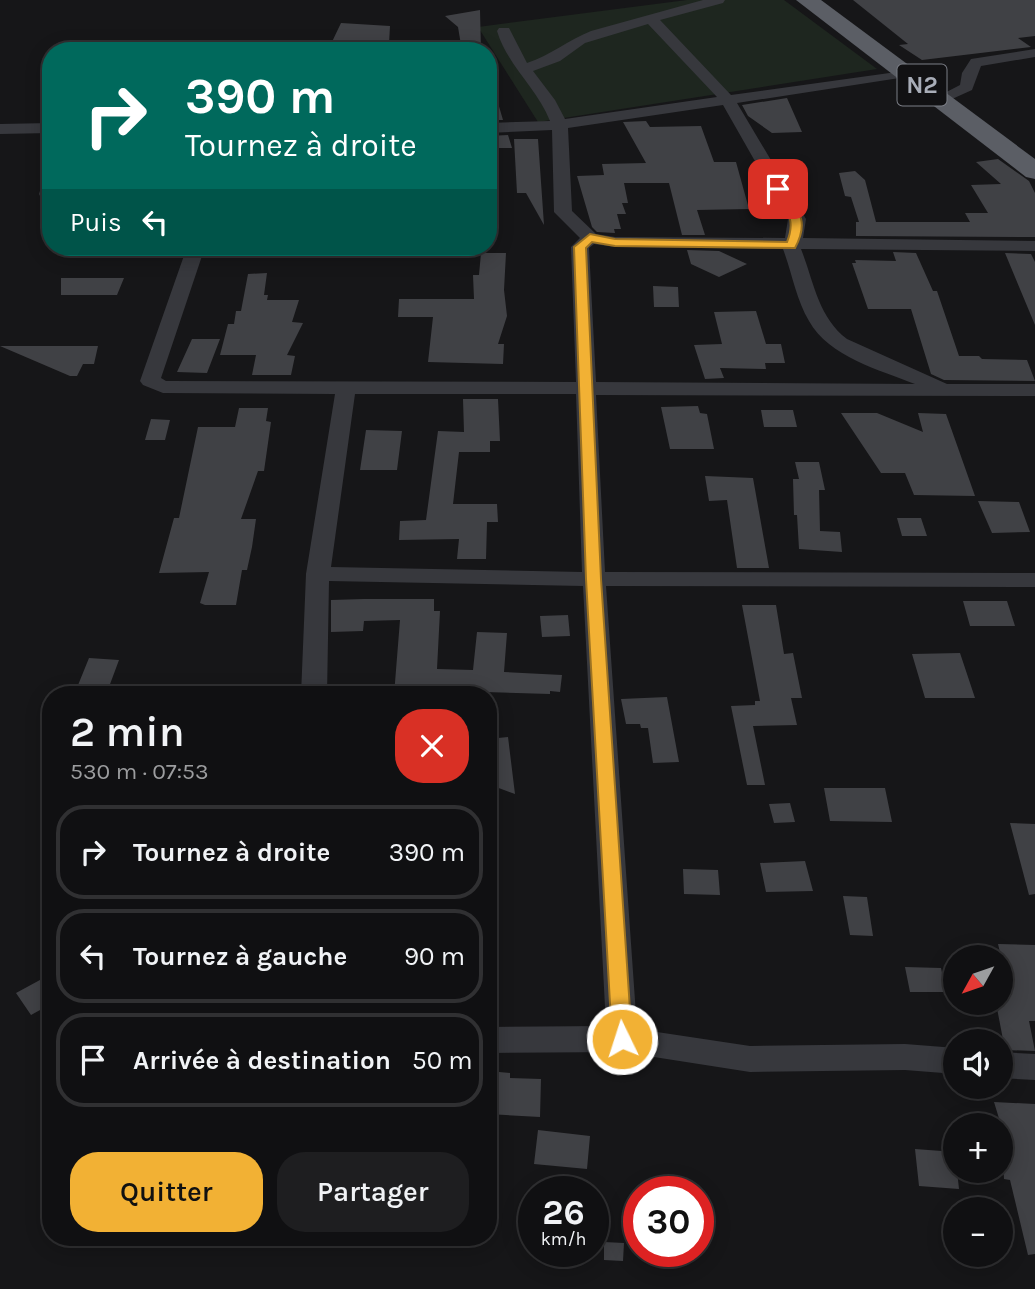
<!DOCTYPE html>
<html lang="fr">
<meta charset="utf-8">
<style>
body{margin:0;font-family:Karla,sans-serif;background:#1e1e20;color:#f1f3f6;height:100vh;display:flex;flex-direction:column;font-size:26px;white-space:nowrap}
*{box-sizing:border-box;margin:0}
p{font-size:23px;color:#9c9d9f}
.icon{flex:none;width:38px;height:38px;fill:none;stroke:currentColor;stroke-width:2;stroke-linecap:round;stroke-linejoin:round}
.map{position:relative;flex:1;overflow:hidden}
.details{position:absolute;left:42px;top:686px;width:455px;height:560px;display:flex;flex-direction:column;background:#101012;border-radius:28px;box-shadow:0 4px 18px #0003,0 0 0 2px #303032}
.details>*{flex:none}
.banner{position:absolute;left:42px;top:42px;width:455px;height:214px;border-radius:28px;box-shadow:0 4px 18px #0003,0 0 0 2px #303032;background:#00695c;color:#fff;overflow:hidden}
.needle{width:46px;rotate:230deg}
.buttons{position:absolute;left:943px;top:945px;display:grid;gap:14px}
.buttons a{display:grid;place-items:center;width:70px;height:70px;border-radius:50%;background:#101012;box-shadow:0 4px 18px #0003,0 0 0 2px #303032;font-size:35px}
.speed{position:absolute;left:518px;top:1176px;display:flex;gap:14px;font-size:35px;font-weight:700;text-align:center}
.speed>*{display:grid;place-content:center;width:91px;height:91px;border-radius:50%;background:#101012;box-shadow:0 4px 18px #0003,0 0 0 2px #303032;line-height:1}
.speed small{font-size:18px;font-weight:400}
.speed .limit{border:10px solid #d22;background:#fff;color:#111}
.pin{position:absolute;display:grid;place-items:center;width:60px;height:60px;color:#fff;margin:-30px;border-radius:14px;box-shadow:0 4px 10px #0006}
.me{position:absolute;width:77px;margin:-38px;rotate:356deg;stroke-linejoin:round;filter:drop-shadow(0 0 5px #0008)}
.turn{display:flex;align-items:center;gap:24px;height:147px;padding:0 28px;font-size:32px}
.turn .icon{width:91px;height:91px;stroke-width:2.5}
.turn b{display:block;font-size:49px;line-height:60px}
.then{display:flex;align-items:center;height:66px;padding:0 28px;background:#0003;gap:14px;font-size:26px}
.round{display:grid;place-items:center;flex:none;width:74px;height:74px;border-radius:28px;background:#1e1e20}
.summary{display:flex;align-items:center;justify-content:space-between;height:119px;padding:0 28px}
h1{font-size:42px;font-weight:600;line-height:52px}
.cta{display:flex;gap:14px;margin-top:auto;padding:14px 28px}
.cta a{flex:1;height:80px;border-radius:28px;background:#f2b134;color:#111;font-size:28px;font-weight:600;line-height:80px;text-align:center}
.cta a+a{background:#1e1e20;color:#f1f3f6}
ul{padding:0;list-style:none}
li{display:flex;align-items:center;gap:21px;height:94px;margin:0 14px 10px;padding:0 14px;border:4px solid #303032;border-radius:28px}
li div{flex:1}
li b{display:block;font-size:26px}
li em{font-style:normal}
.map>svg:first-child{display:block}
.green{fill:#1e261f}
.building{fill:#404145}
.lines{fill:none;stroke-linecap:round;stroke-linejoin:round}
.minor{fill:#37383d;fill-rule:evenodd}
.trunk{fill:#5b5e65;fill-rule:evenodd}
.route{fill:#f2b134;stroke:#9d7322;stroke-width:2}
.labels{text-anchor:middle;stroke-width:7;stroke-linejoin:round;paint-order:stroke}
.shield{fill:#111113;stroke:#7b7e86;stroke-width:2}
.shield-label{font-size:24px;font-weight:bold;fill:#a8adb8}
</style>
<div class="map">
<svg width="1035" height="1289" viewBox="0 0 1035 1289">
<rect width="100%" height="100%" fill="#161618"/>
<path class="green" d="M687,0H784L877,69L538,122L478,27Z"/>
<path class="building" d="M853,0H1035V36L1018,38L1031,47L922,60L899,45L908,44Z
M480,10L481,51H462L458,27L445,16Z
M341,23L390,26L389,44H384V51H331L332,46H330Z
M493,86L503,120H488V87Z
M787,98L802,132L772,133L748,116L742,105Z
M646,121L650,127L701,126L714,162H736L749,209L697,210L705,235H682L669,183H624L628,203H622L626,214H617L621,229H614L615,233L597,232L592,227L577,176L604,175L602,164L646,163L623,122Z
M508,135L512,148H488V136Z
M514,139H538L544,225L526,193H517Z
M998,159L1029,181L1035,193V237L856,236V222H859L851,197L845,196L839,173L855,171L865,180L876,222H970L965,213H988L971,185L1001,184L976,162Z
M687,250L719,251L747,264L719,277L691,264Z
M893,252L916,253L933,291H937L959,356H979L982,359L1027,360L1035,381L944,380L931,374L911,309H868L852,263H856L855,260L896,261Z
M481,253H506L504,290L507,316L498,344H504L503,364L428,362L433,317H398L399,299H474L473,275H479Z
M1005,253L1031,254L1035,262V325Z
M267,273L264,295H268L267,300H299L292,322L303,323L287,355L295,356L291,375H252L256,355H220L228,324H234L236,311H241L248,274Z
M61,278H124L117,295H61Z
M653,286L678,287L679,307H654Z
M756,311L766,344H781L785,363H765L766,369L720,368L724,378L705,379L694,345L722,344L714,312Z
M192,339H220L207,373L177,372Z
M0,346H98L94,364H83L77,376H70Z
M463,399H498L500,441H490V452H459L453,504H497L498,522H487L486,559H457L459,539L399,540L400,521L426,520L438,431L464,432Z
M698,406L700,413L707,414L714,449H670L661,407Z
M239,408H268L266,421L271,422L264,471H258L241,519H256L252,547L247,570H242L236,605H205L200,603L209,572L159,573L174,518H179L198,427H235Z
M761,410H793L797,427H764Z
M841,413H877L923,432L918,413L946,414L975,496L914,495L905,473H881Z
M151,419L170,420L165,440H145Z
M366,430L402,431L397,470H360Z
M795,462H819L825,490H819L820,531L840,532L842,552L799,549L797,515H794L793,479H799Z
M705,476L753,478L769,568H737L727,500L709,501Z
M978,501L1019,502L1030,532L992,533Z
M897,518H921L927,536H902Z
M364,599H434V611H440L437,669L473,670L477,632L507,633L504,672L562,675L560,692L550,691V694L420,690L419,695H394L400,620L364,621L363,631L331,632V600Z
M963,601H1007L1015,626H970Z
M742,605H776L784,654L793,653L802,698H791L797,725L753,726L765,785H747L731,706L755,705V701H760Z
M568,615L570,636L542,637L540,616Z
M960,653L975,698H925L912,654Z
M89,658L119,660L106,695H74Z
M667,697L679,762L653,763L648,728H641L640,724H626L621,699Z
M508,737L515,794L488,784V739Z
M824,788H885L892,822L830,821Z
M790,803L795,822L774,823L769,804Z
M1010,823L1035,824V894L1029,895Z
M805,861L813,891L766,892L760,863Z
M683,869L718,870L720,895L684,894Z
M843,896L867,897L873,936L850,935Z
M998,944L1035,945V1021H1029L1035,1051L1005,1050L996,1003H1001V982H1007Z
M905,967L941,968L946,992H910Z
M51,974V1004L31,1015L16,993Z
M488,1071L510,1073V1078L541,1079L540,1117L488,1114Z
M994,1102L1035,1104V1254L1028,1255L1010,1180L1004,1179L1001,1125Z
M538,1130L590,1136L587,1169L534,1164Z
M915,1149L955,1152L959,1189L919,1186Z
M604,1242L624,1243L623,1261L604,1260Z"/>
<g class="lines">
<path class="minor" d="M703,0H725L723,3L660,20L731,95L911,70L913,73L906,77L737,103L806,219L803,238L1035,241V251L801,249C814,282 818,317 847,339L947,384H1035V396L596,395L605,572L1035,573V587L606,586L637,1029L750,1046L905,1044L956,1048V1074L905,1070L750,1072L622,1052L488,1053V1027L606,1026L583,586L329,581L327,695H301L306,574L335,394L163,393L143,385L140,381L187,247H205L161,378L166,381L576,382L571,247L580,238L554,212L552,130L488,133V123L550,121C537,88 507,65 497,31L499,28H509L527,63C551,55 568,40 591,31ZM648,24L717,97L565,119L555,100L533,71L560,61L585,43ZM723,105L788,219L785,238L615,237L596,234L572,211L568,128ZM594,244L615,247L783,249C792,273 796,299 809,321C829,357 880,370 915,384L596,382L589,248ZM355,394H576L582,572L331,567Z
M1035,49V57L981,66L972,90L941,104L933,99L960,85L962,73L971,59Z
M51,123V133L0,134V124Z
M51,176V198H41L39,194L43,181Z
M1001,1052L1035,1054V1080L1001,1078Z"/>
<path class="trunk" d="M796,0H821L1035,159V179L1026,177Z"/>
</g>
<path class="route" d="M778,186L782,187C798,210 810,220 795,248L615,246L592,242L586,248L601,579L632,1039L629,1044L622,1047L615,1044L612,1039L586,579L574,247L590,234L615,239L787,242C797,218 785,209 773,189Z"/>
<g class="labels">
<rect class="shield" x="897.5" y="64.5" width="49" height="41" rx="5"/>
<g class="shield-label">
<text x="922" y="93">N2</text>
</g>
</g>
</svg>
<div class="buttons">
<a><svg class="needle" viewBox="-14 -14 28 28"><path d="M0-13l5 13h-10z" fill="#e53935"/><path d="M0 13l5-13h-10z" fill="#9c9d9f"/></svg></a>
<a><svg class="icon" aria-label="sound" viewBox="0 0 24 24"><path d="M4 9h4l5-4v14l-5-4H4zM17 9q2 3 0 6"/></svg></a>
<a>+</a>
<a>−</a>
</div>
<div class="speed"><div>26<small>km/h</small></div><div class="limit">30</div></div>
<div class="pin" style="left:778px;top:189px;background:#d93025"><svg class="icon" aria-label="arrive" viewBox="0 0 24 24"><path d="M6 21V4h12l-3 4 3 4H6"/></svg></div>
<svg class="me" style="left:622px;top:1039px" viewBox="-20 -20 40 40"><circle r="17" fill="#f2b134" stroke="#fff" stroke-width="3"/><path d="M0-11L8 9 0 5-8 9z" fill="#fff"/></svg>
<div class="banner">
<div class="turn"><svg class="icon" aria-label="right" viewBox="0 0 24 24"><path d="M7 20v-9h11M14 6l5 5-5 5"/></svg><div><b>390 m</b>Tournez à droite</div></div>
<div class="then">Puis<svg class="icon" aria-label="left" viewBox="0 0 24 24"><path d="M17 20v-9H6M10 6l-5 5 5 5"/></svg></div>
</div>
<section class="details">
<div class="summary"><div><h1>2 min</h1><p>530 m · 07:53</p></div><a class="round" style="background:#d93025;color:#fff"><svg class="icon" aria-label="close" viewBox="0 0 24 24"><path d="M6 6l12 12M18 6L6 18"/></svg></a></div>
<ul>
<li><svg class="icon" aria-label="right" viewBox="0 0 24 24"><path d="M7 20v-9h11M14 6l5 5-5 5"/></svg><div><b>Tournez à droite</b></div><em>390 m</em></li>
<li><svg class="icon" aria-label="left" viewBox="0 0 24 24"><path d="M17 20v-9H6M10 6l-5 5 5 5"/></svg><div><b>Tournez à gauche</b></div><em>90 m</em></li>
<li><svg class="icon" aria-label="arrive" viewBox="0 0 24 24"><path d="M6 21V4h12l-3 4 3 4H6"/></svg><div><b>Arrivée à destination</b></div><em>50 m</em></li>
</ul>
<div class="cta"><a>Quitter</a><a>Partager</a></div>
</section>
</div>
